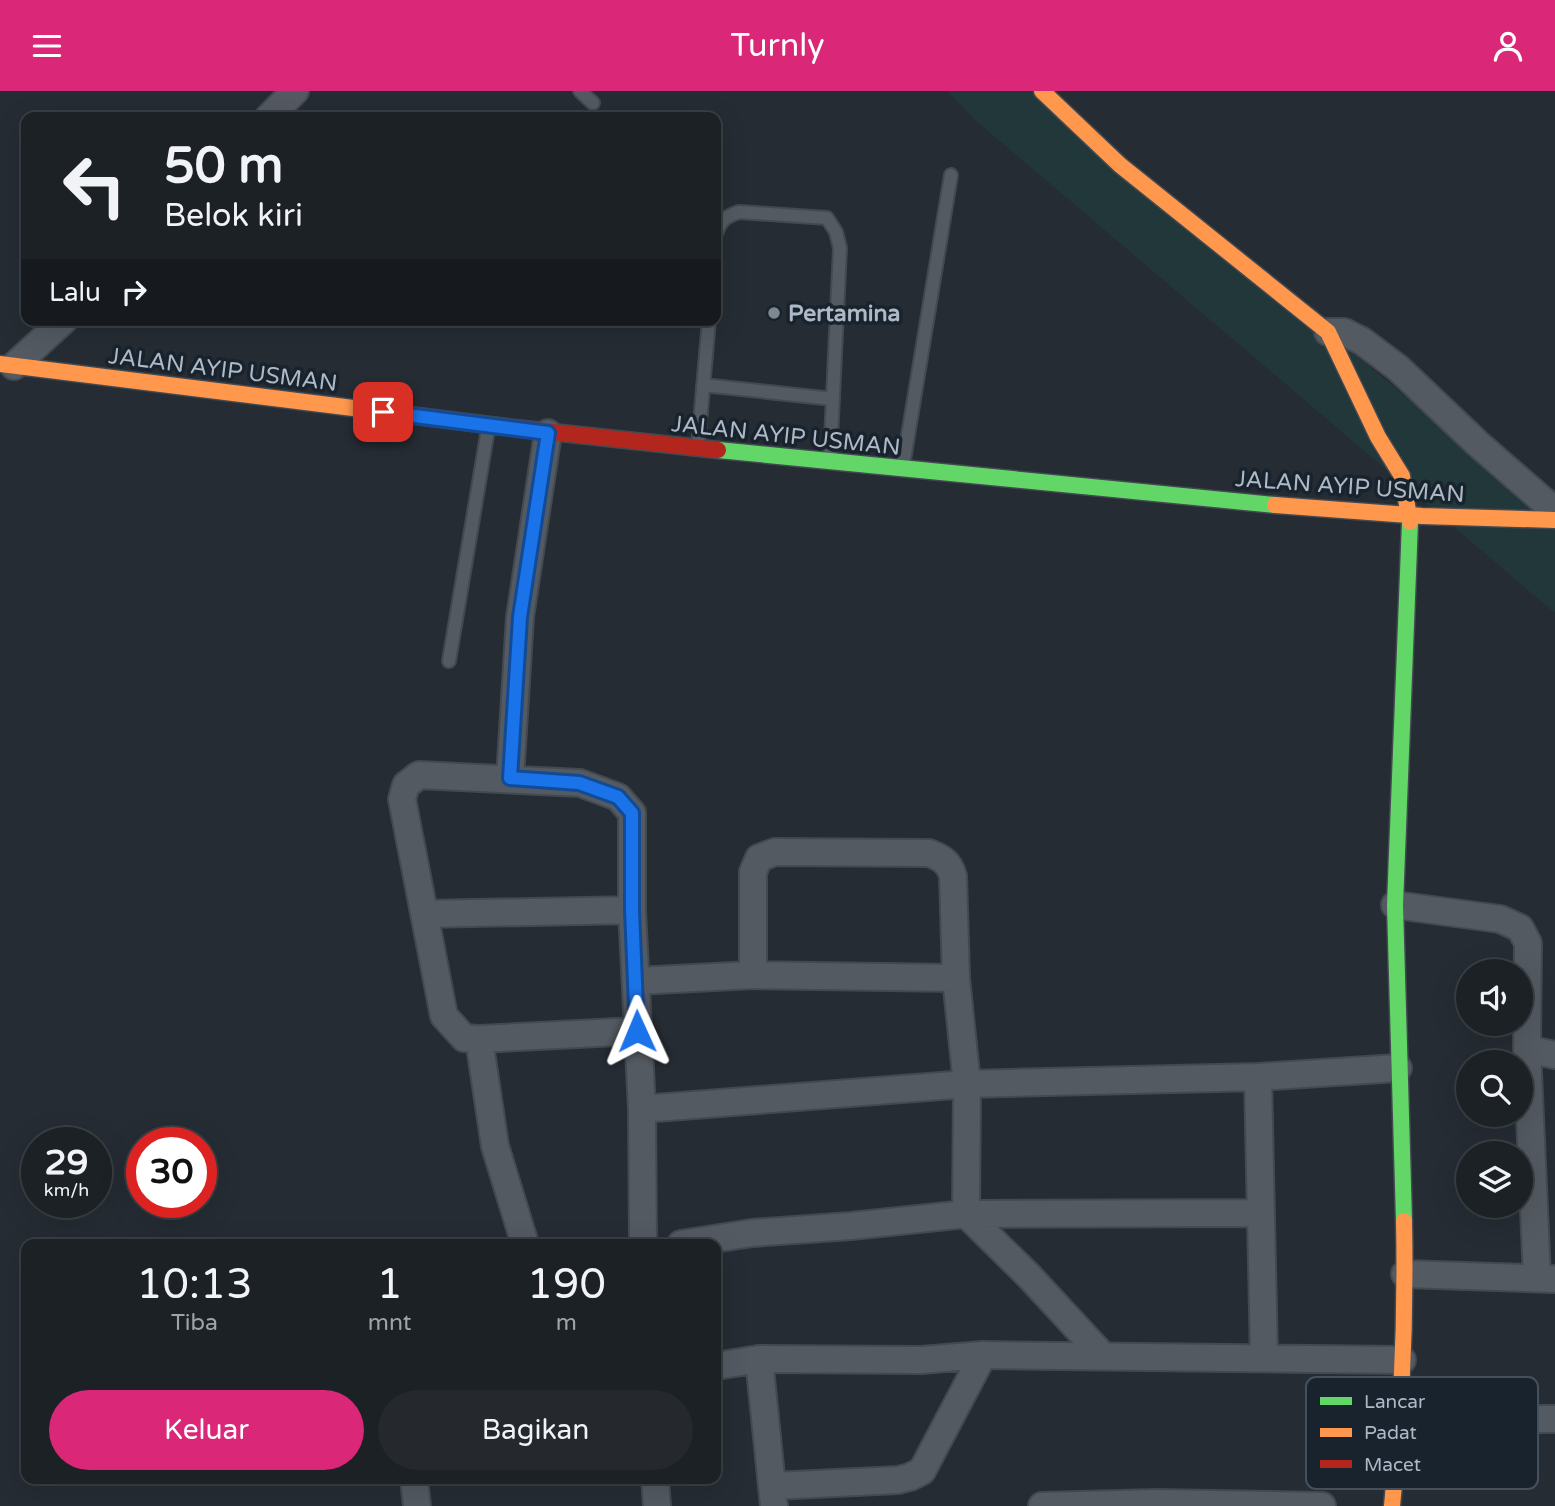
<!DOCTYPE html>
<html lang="id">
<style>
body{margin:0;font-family:"Varela Round",sans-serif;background:#25292e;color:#f1f3f6;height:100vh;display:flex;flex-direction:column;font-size:26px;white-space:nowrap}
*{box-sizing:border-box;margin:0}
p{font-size:23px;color:#a0a3a7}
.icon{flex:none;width:38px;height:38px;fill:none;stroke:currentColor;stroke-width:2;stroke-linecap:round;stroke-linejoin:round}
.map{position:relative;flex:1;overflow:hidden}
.side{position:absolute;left:21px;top:1148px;width:700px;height:245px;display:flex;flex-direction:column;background:#1c2126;border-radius:14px;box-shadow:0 7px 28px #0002,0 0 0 2px #3a3e43}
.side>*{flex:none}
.top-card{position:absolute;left:21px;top:21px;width:700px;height:214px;border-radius:14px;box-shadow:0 7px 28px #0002,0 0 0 2px #3a3e43;background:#1c2126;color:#f1f3f6;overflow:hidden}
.fabs{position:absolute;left:1456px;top:868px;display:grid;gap:14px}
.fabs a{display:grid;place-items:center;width:77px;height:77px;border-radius:50%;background:#1c2126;box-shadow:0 7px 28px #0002,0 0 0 2px #3a3e43;font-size:35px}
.speed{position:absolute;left:21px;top:1036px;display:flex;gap:14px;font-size:35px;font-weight:700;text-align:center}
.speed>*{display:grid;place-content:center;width:91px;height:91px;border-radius:50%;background:#1c2126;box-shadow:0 7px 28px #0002,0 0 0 2px #3a3e43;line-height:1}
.speed small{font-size:18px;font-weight:400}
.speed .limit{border:10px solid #d22;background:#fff;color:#111}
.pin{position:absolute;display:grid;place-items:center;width:60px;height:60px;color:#fff;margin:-30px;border-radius:14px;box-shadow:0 4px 10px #0006}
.me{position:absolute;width:77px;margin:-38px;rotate:359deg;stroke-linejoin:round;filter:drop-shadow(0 0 5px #0008)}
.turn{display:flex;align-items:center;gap:24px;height:147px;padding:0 28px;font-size:32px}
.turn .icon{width:91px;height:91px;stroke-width:2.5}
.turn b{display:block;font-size:49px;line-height:60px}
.then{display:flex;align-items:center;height:66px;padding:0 28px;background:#0003;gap:14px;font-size:26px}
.eta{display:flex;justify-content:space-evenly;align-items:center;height:119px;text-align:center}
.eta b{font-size:42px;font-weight:600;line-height:49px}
.action{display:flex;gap:14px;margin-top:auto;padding:14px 28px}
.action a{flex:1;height:80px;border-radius:42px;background:#db2777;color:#fff;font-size:28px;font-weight:600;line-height:80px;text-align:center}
.action a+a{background:#25292e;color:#f1f3f6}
header{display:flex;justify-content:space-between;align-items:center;height:91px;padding:0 28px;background:#db2777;color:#fff;font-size:32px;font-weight:600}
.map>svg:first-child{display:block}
.green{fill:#223739}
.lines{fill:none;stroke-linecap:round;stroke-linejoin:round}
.lane-casing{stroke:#424950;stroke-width:16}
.street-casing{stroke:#424950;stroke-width:30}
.fast-casing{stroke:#424950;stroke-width:19}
.slow-casing{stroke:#424950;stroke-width:19}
.jam-casing{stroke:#424950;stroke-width:19}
.lane{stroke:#545a62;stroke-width:12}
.street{stroke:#545a62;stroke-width:26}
.fast{stroke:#63d668;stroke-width:16}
.slow{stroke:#ff974d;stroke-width:16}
.jam{stroke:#b3261e;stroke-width:16}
.route-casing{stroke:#114b97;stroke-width:18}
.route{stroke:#1a73e8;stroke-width:12}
.poi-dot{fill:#7d8893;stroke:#18232e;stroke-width:2.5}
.labels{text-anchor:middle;stroke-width:7;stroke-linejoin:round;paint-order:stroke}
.poi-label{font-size:23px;font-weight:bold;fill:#adb9c6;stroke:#18232e;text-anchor:start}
.street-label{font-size:23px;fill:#adb9c6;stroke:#18232e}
.key{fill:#18232e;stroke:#45505c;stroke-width:2}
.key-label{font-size:19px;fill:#adb9c6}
</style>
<header><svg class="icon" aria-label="menu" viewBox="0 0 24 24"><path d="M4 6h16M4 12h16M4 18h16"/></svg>Turnly<svg class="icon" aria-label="person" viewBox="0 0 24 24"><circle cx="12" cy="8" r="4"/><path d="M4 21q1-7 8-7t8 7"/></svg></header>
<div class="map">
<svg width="1555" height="1415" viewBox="0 0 1555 1415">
<rect width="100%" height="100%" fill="#252c33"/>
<path class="green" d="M947,0H1039L1555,430V522L975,29Z"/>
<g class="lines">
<defs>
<path id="lane" d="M580,0L593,12
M716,143C720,130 726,125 739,121L827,127L836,141L840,157L830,369
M703,294L833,308
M698,354L709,229
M903,375L951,84
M449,570L488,338"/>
<path id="street" d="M269,26L295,0
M1328,241H1344L1362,250L1398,277L1477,352L1555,420
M14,275L64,229
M510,687L520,526L548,342
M1395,814L1500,828L1520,837L1528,852L1527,958L1537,1187
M424,823L632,819
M753,884V781L759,767L775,761L929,762C942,767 949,771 953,785L956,887L967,993L966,1123L1029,1185L1103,1265
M636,890L753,884L956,887
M637,940L479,948L464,947L444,925L402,708L406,694L419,684L580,692L618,706L632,722V819L642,1018
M479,948L495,1055L525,1153
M1527,958L1555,964
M1258,986L1264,1267
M643,1153L642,1018L967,993L1258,986L1398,977
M681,1153L752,1142L851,1135L966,1123L1261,1122
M1405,1183L1553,1188
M759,1268L774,1415
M716,1275L759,1268L921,1269L983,1264L1402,1269
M1401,1328H1555
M414,1388L417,1415
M655,1388L657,1415
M773,1395L898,1389L910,1386L922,1380L983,1264
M1042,1415L1157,1412L1322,1415"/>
<path id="fast" d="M718,359L1275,414
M1404,1130L1395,814L1410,431"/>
<path id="slow" d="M1042,0L1120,74L1328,241L1378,346L1402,385L1410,431
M0,273L497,335
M1275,414L1422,425L1555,429
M1392,1415C1402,1320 1406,1225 1404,1130"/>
<path id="jam" d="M497,335L718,359"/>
</defs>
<use href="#lane" class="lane-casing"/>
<use href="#street" class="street-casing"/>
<use href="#fast" class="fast-casing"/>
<use href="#slow" class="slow-casing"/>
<use href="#jam" class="jam-casing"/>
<use href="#lane" class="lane"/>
<use href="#street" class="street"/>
<use href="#fast" class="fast"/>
<use href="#slow" class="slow"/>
<use href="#jam" class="jam"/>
</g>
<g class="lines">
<defs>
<path id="route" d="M383,321L548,342L520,526L510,687L579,692L618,706L632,722V819L637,940"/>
</defs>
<use href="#route" class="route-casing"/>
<use href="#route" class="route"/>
</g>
<circle class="poi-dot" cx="774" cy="222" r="7"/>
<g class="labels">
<g class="poi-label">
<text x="788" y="230">Pertamina</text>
</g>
<g class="street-label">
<text transform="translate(223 278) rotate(7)" y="8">JALAN AYIP USMAN</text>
<text transform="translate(786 344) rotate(6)" y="8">JALAN AYIP USMAN</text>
<text transform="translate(1350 395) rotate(4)" y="8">JALAN AYIP USMAN</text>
</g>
</g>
<rect x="1306" y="1286" width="232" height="112" rx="10" class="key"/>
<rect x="1320" y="1306" width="32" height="8" fill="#63d668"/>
<rect x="1320" y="1337" width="32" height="9" fill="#ff974d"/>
<rect x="1320" y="1369" width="32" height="8" fill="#b3261e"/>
<g class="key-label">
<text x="1364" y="1317">Lancar</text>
<text x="1364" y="1348">Padat</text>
<text x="1364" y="1380">Macet</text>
</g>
</svg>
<div class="fabs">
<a><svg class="icon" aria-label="sound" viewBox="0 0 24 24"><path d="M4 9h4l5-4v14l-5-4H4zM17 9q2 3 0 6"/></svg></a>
<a><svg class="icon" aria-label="search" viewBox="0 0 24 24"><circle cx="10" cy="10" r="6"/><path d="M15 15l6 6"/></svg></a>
<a><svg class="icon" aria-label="layers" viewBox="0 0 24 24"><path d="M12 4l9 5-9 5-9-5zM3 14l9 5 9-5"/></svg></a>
</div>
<div class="speed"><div>29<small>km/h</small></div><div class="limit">30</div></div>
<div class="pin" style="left:383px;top:321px;background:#d93025"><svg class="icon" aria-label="arrive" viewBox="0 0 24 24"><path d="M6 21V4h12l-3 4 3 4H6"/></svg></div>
<svg class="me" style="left:637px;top:940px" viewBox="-20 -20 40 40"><path d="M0-17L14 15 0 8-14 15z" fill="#1a73e8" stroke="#fff" stroke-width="4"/></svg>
<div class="top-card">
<div class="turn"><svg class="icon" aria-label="left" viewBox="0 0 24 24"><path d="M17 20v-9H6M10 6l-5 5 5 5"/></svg><div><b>50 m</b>Belok kiri</div></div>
<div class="then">Lalu<svg class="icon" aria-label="right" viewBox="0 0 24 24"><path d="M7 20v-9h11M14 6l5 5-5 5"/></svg></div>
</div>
<section class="side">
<div class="eta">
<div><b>10:13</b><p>Tiba</p></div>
<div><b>1</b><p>mnt</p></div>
<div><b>190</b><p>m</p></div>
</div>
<div class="action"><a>Keluar</a><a>Bagikan</a></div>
</section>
</div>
